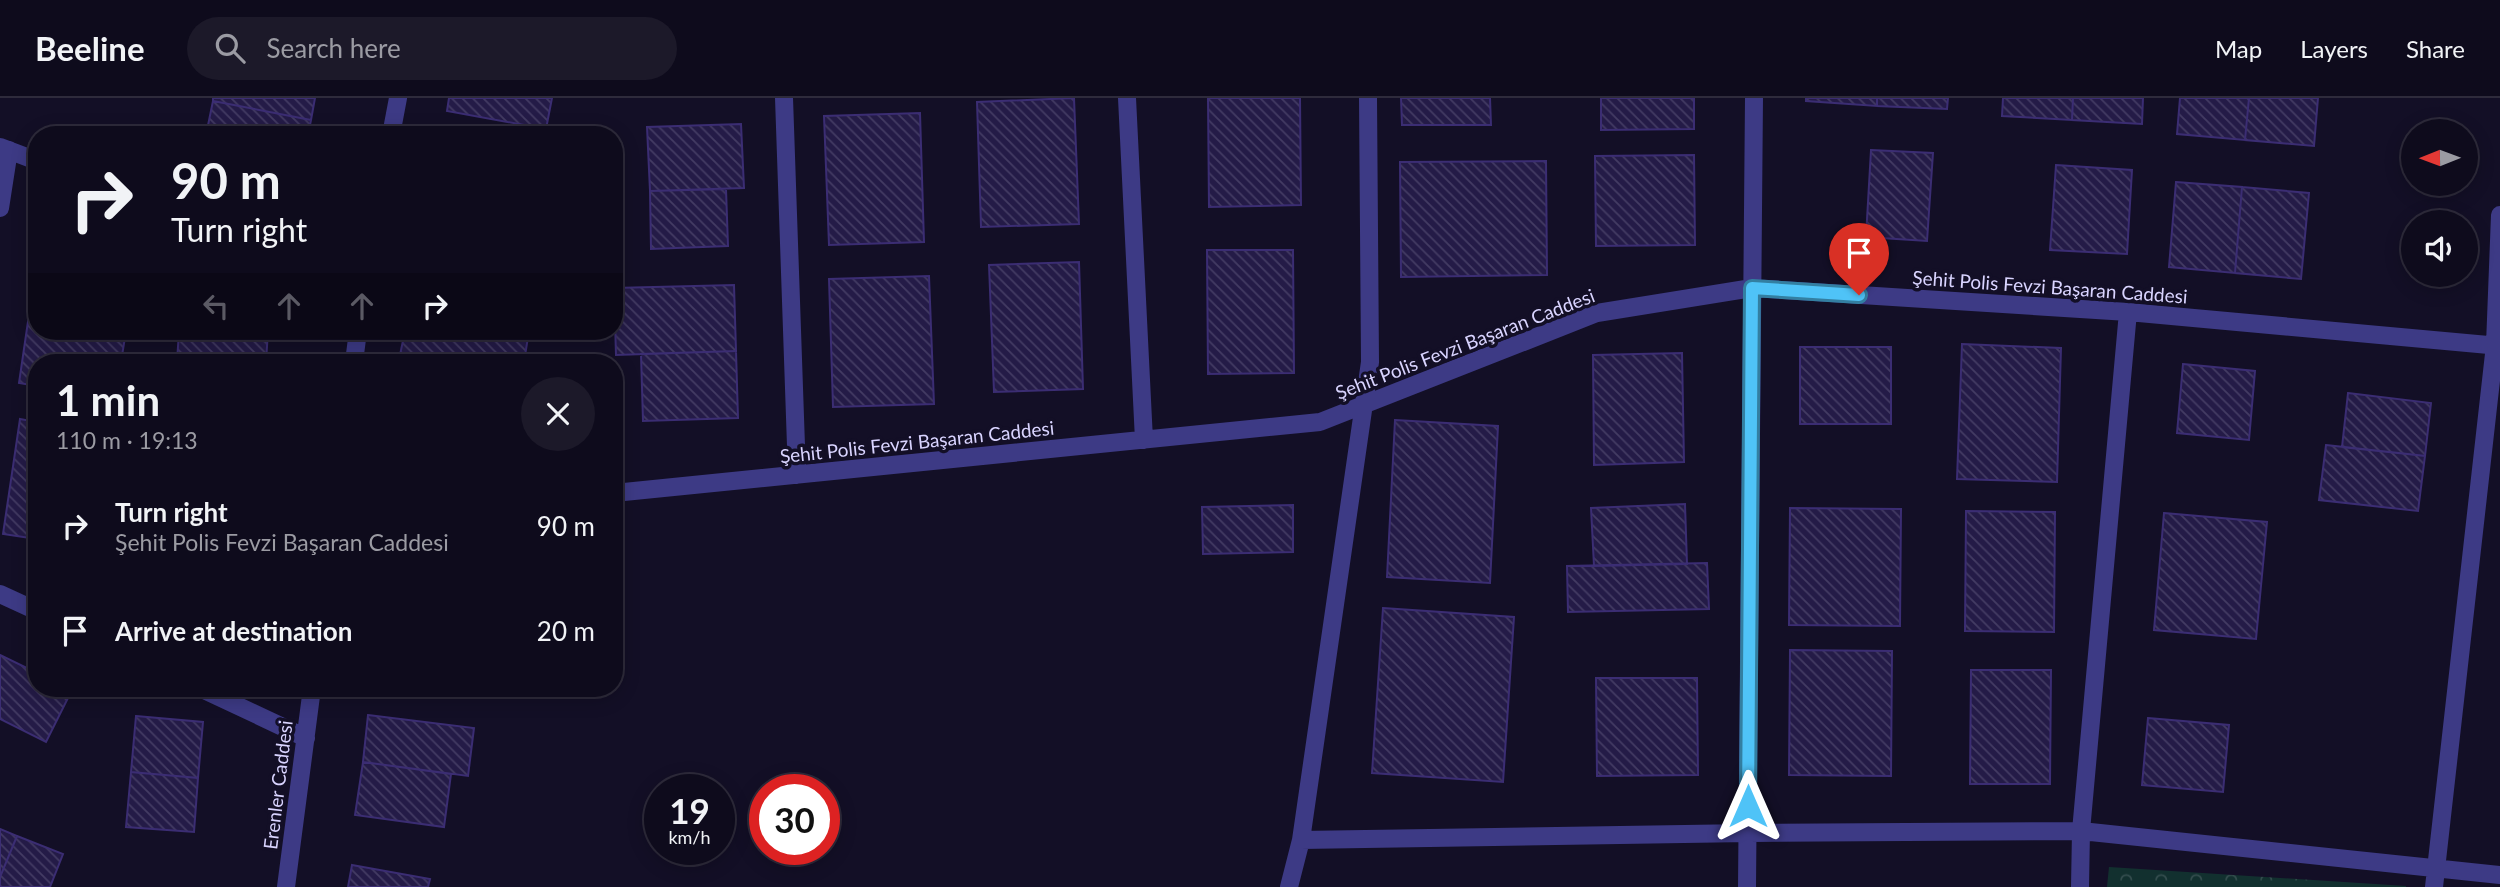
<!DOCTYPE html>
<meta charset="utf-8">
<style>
body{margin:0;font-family:Lato,sans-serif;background:#1c1929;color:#f1f3f6;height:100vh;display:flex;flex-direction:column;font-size:26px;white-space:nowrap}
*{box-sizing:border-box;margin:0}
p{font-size:23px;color:#9b9ba3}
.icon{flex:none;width:38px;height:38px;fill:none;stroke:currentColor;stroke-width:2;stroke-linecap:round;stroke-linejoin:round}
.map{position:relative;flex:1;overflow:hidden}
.sheet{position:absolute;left:28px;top:256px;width:595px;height:343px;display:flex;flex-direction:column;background:#0e0b1c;border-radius:28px;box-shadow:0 4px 18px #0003,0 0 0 2px #2e2b3b}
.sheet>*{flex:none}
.top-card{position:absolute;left:28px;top:28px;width:595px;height:214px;border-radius:28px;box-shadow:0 4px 18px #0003,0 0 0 2px #2e2b3b;background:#0e0b1c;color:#f1f3f6;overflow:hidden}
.needle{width:46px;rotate:269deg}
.controls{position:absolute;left:2401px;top:21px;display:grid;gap:14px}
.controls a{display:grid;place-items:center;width:77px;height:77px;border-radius:50%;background:#0e0b1c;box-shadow:0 4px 18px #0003,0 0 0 2px #2e2b3b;font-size:35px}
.speed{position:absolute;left:644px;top:676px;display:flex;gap:14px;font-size:35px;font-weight:700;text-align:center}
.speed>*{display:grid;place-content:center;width:91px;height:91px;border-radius:50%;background:#0e0b1c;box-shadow:0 4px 18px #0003,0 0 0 2px #2e2b3b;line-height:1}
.speed small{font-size:18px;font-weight:400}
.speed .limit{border:10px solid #d22;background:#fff;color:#111}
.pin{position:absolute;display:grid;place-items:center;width:60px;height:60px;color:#fff;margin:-72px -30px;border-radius:50% 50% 50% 0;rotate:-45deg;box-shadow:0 0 7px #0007}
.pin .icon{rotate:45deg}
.me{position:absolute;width:77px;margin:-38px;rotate:0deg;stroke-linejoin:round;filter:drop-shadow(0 0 5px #0008)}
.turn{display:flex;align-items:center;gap:24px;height:147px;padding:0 28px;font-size:32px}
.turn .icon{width:91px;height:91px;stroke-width:2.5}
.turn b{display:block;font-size:49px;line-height:60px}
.lanes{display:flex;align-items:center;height:66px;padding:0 28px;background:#0003;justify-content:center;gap:35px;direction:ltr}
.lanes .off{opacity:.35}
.round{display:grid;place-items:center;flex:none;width:74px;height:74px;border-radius:37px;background:#1c1929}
.head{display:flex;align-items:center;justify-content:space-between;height:119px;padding:0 28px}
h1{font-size:42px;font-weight:700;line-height:52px}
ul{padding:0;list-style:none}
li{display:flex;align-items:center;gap:21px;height:105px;padding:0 28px}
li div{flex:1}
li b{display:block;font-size:26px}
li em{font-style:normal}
header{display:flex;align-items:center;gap:42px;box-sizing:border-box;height:98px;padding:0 35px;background:#0e0b1c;border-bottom:2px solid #2e2b3b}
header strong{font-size:33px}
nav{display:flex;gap:38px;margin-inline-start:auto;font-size:24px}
.search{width:490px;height:63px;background:#1c1929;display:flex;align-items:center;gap:18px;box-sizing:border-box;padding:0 24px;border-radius:38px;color:#9b9ba3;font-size:26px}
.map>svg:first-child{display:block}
.park{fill:url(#park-crowns)}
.building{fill:url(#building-back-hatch);stroke:#3b2d73;stroke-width:2}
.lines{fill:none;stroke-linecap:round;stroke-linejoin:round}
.minor{stroke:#3d3a85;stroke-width:18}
.route-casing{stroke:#337fa1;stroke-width:18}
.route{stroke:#4fc3f7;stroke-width:12}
.labels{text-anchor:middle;stroke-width:7;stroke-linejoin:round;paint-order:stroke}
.street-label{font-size:19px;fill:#d9d4ff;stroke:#130f26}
</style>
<header>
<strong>Beeline</strong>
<div class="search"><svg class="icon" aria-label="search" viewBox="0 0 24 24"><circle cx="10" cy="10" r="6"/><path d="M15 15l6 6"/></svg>Search here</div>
<nav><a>Map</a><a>Layers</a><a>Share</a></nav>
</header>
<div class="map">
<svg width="2500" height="789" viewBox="0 0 2500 789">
<defs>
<pattern id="park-crowns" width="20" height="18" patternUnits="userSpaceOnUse" patternTransform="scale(1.75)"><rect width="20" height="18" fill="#12302f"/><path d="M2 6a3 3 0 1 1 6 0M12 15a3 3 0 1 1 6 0" fill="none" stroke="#344d4e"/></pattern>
<pattern id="building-back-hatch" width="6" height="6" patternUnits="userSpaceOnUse" patternTransform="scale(1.75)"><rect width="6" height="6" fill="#241b47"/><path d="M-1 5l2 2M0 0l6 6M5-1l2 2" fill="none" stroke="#433b63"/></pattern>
</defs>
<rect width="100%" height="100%" fill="#130f26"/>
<path class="park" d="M2109,769L2406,788V789H2107Z"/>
<path class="building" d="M213,0H315L311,22L213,3Z
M449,0H552L546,31L447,13Z
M1074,0L1079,126L981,129L977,4Z
M1208,0H1300L1301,107L1209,109Z
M1401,0H1490L1491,27H1402Z
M1601,0H1694V31L1601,32Z
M1806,0H1877V8L1806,3Z
M1877,0H1948L1947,11L1877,8Z
M2003,0H2073L2072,22L2002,18Z
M2073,0H2143L2142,26L2072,22Z
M2180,0H2249L2245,42L2177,36Z
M2249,0H2318L2314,48L2245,42Z
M213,3L311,22L308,37H206Z
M920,15L924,144L829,147L824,18Z
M741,26L744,90L650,93L647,29Z
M1871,52L1933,55L1927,143L1866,139Z
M1694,57L1695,147L1596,148L1595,58Z
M1546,63L1547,177L1401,179L1400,64Z
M2056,67L2132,72L2127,156L2050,152Z
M2176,84L2242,89L2235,175L2169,169Z
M2242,89L2309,95L2301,181L2235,175Z
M726,91L728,148L651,151L650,93Z
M1207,152H1293L1294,275L1208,276Z
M37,162V233H126L121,264H37V288L19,285Z
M1079,164L1083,291L994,294L989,167Z
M929,178L934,306L833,309L829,181Z
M734,187L736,253L616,257L614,190Z
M179,233H268L266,264H177Z
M405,233H529L524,264H439L400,257Z
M1962,246L2061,250L2057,384L1957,381Z
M1800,249H1891V326H1800Z
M736,253L738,320L643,323L641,256Z
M1682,255L1684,364L1594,367L1593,257Z
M2183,266L2255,273L2249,342L2177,335Z
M2348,295L2431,305L2425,358L2342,349Z
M20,321L37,324V441L3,436Z
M1395,322L1498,328L1490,485L1387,479Z
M2326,347L2425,358L2418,413L2319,402Z
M1685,406L1687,466L1594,468L1591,410Z
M1293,407V454L1203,456L1202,409Z
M1790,410L1901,411L1900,528L1789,527Z
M1966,413L2055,414L2054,534L1965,533Z
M2164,415L2267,424L2256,541L2154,532Z
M1707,465L1709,511L1568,514L1567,468Z
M1383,510L1514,519L1503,684L1372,675Z
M1790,552L1892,553L1891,678L1789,677Z
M0,557L37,575V590L72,592L46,644L0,621Z
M1971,572H2051L2050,686H1970Z
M1596,580H1697L1698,677L1597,678Z
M368,617L474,630L468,678L363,664Z
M136,618L203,624L198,680L131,674Z
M2148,620L2229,627L2223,694L2142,687Z
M363,664L451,676L444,729L355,717Z
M131,674L198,680L194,734L126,729Z
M0,731L17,738L0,779Z
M17,738L63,756L50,789H0V779Z
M352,767L430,781L428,789H348Z"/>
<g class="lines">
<path class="minor" d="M784,0L797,377
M1127,0L1144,342
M391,37L398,0
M0,49L37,63
M0,110L9,52
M354,264L358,233
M614,395L1320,324L1597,215L1752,190L2128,214L2500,248
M0,496L37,513
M200,590L306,640
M1301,742L1748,735L2081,733L2500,777
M286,789L312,590
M1289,789L1301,742L1370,264L1368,0
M1747,789L1754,0
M2080,789L2081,733L2128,214
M2434,789L2495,247L2500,117"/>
</g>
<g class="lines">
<defs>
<path id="route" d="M1748,708L1752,190L1859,197"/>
</defs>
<use href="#route" class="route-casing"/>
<use href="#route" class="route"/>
</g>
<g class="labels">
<g class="street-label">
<text transform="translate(2050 189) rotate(4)" y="7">Şehit Polis Fevzi Başaran Caddesi</text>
<text transform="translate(1465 246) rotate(-21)" y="7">Şehit Polis Fevzi Başaran Caddesi</text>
<text transform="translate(917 344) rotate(-6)" y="7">Şehit Polis Fevzi Başaran Caddesi</text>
<text transform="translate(278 687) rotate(-83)" y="7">Erenler Caddesi</text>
</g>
</g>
</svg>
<div class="controls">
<a><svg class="needle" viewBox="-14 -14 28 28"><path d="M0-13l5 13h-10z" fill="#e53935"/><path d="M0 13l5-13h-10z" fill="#9b9ba3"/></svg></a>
<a><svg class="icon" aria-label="sound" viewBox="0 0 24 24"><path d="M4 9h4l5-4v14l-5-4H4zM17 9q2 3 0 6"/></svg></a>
</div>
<div class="speed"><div>19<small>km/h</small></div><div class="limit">30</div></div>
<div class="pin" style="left:1859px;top:197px;background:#d93025"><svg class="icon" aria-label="arrive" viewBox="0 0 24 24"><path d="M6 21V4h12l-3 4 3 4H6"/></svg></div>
<svg class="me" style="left:1748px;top:708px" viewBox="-20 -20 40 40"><path d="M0-17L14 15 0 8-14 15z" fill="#4fc3f7" stroke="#fff" stroke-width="4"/></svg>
<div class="top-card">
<div class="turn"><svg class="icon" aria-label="right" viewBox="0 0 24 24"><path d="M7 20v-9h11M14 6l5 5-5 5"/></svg><div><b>90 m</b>Turn right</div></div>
<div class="lanes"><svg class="icon off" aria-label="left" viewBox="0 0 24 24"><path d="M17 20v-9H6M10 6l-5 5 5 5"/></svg><svg class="icon off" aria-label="ahead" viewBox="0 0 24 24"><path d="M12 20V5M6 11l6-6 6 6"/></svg><svg class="icon off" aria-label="ahead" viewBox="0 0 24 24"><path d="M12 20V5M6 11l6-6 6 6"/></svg><svg class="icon" aria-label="right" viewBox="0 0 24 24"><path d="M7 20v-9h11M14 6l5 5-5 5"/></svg></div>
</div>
<section class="sheet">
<div class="head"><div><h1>1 min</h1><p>110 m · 19:13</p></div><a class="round"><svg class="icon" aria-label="close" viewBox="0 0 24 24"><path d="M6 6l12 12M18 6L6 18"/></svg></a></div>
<ul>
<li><svg class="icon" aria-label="right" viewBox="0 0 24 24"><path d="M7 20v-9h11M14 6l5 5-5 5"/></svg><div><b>Turn right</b><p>Şehit Polis Fevzi Başaran Caddesi</p></div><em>90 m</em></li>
<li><svg class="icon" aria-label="arrive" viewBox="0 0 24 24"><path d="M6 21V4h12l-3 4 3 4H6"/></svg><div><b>Arrive at destination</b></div><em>20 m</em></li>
</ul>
</section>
</div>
